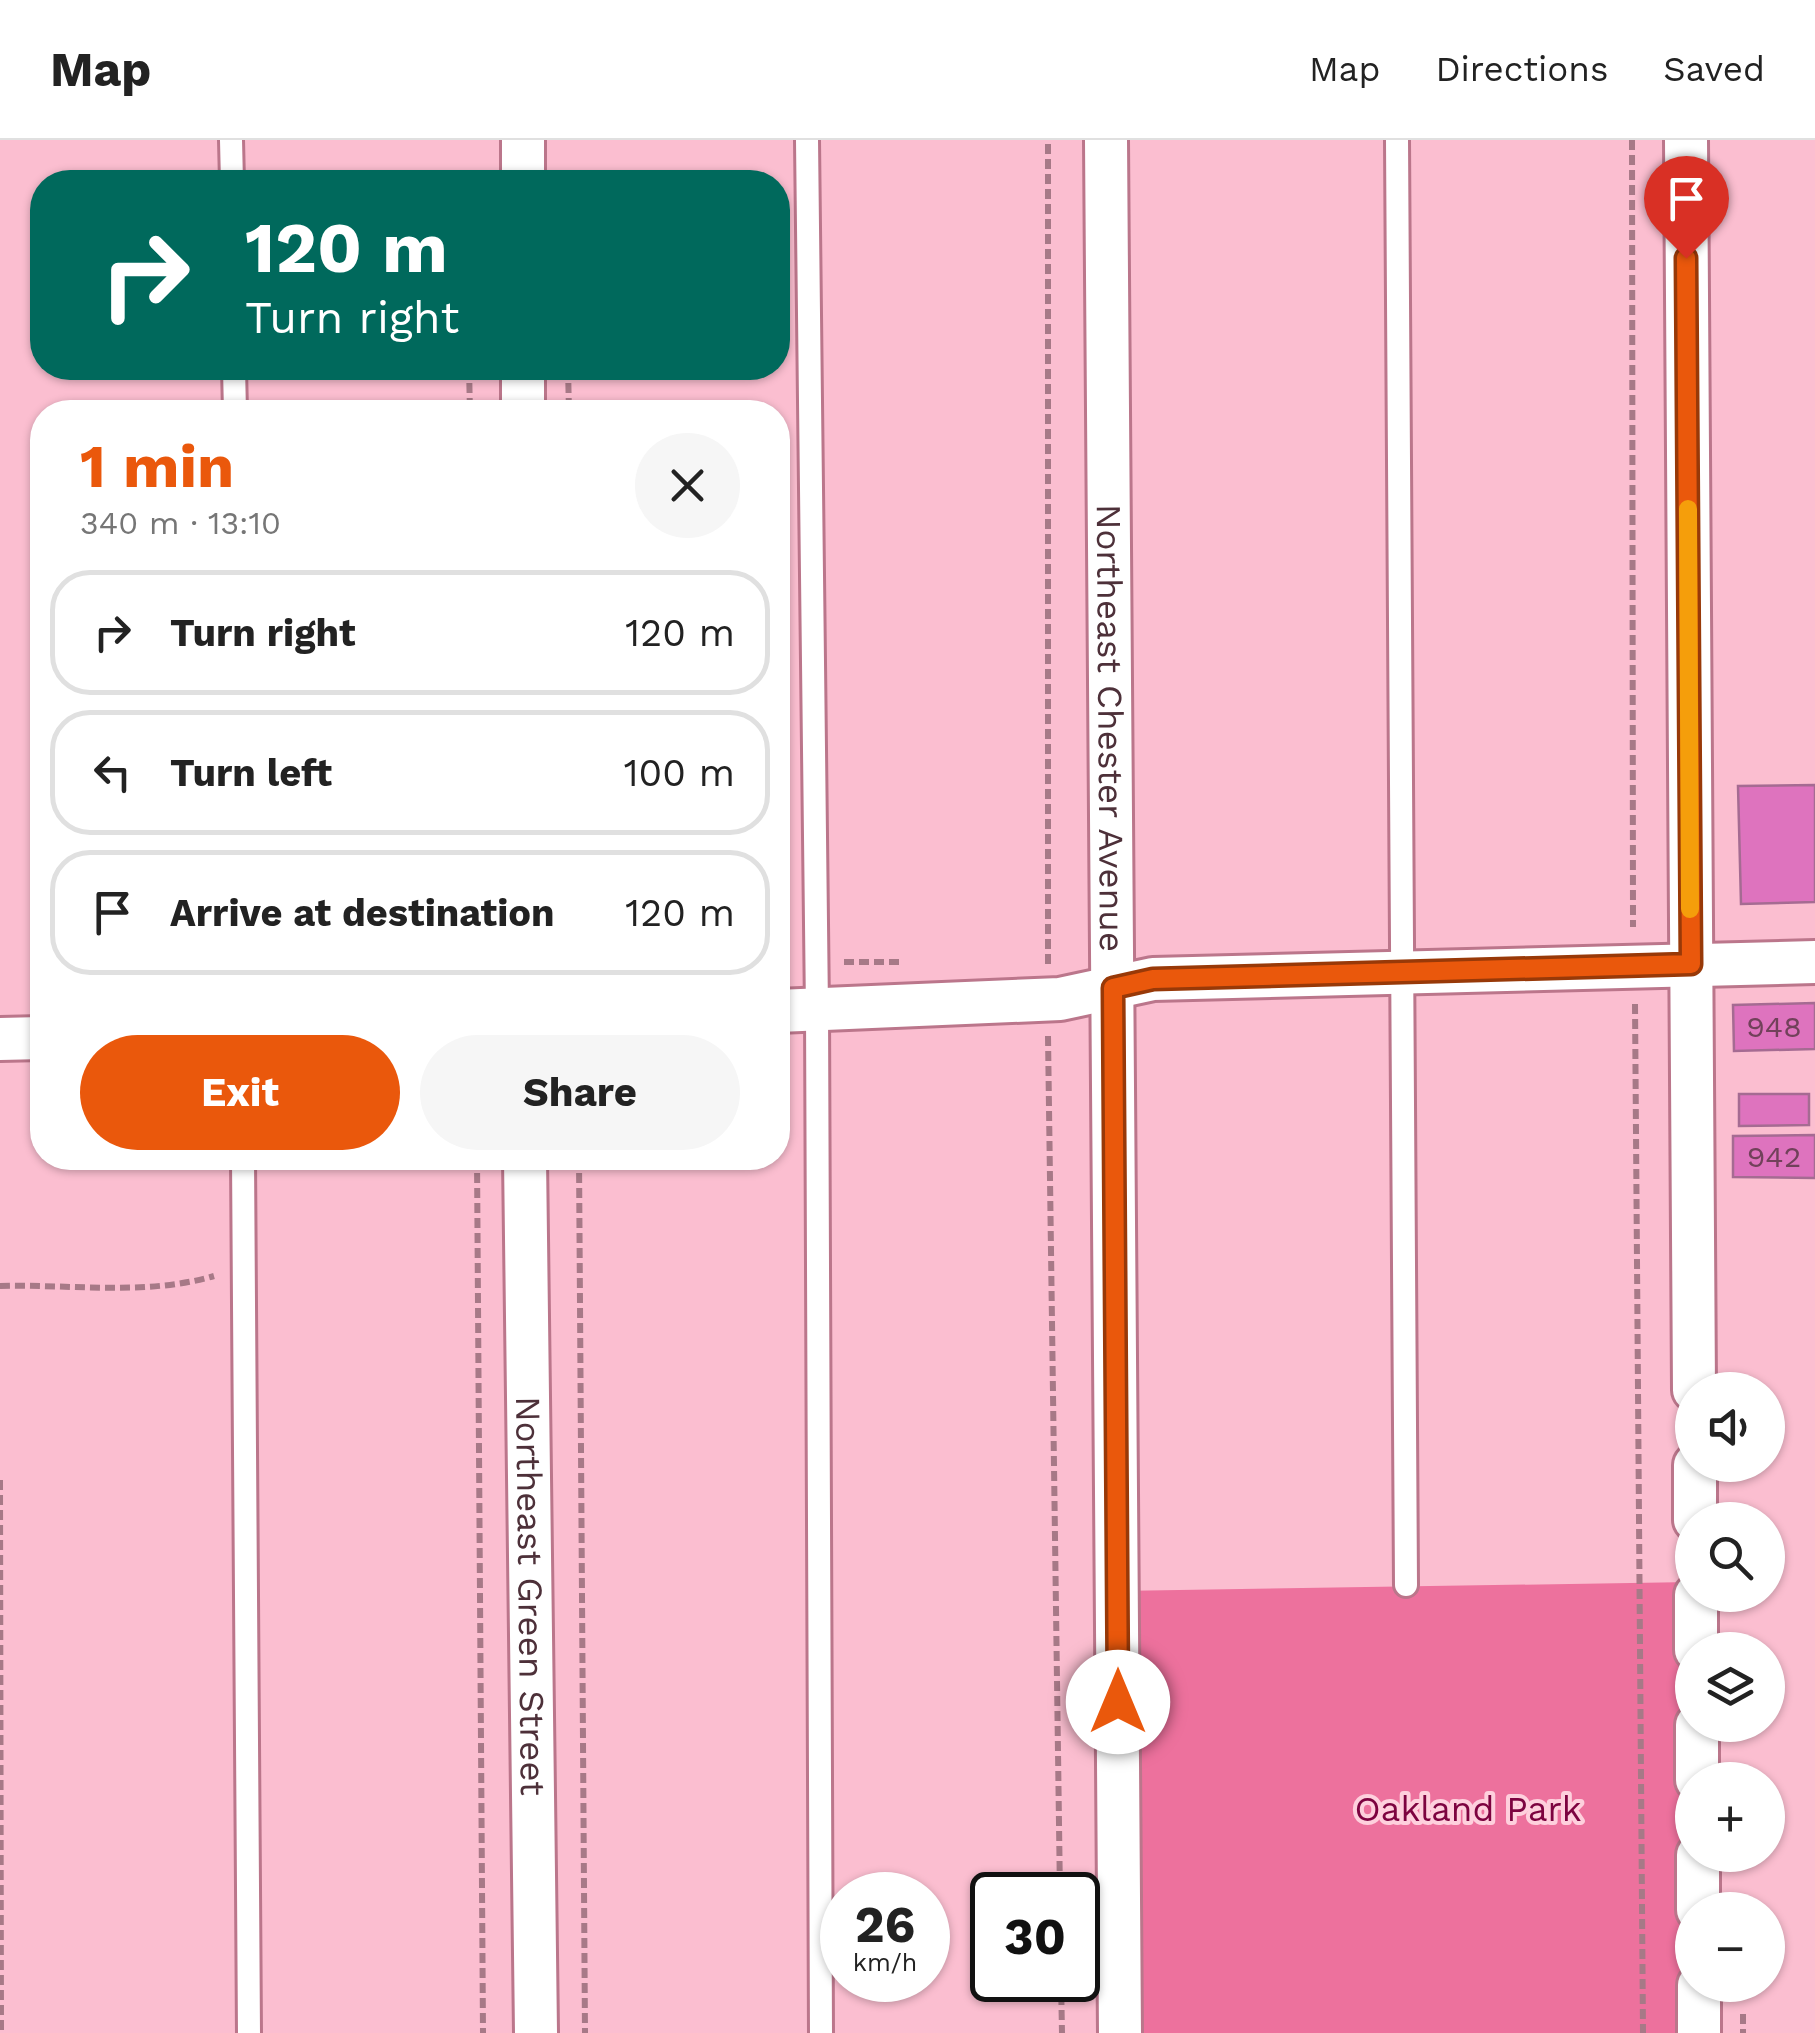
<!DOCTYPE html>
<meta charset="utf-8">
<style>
body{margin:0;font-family:"Work Sans",sans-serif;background:#f6f6f6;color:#222;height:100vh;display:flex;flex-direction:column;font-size:38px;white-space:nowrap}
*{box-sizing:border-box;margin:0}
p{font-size:32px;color:#767676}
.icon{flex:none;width:55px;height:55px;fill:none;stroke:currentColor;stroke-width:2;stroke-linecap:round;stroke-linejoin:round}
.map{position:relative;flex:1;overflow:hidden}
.drawer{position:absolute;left:30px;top:260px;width:760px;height:770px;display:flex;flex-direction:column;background:#fff;border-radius:40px;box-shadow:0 2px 8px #0004}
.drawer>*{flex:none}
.hud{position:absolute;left:30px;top:30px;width:760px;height:210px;border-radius:40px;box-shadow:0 2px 8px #0004;background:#00695c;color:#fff;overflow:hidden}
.tools{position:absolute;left:1675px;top:1232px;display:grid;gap:20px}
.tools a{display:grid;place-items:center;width:110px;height:110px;border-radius:50%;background:#fff;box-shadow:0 2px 8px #0004;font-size:50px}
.speed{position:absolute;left:820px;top:1732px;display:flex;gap:20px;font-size:50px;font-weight:700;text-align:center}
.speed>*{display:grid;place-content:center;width:130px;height:130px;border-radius:50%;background:#fff;box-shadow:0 2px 8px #0004;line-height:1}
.speed small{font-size:25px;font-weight:400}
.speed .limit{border:5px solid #111;border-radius:15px;background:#fff;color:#111}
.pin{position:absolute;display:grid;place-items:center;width:85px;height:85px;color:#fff;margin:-102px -42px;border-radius:50% 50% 50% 0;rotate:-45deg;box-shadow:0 0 10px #0007}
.pin .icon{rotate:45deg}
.me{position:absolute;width:110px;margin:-55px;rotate:0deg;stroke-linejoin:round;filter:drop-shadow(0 0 8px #0008)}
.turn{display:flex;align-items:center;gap:35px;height:210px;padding:0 50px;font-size:45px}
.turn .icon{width:130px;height:130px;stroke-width:2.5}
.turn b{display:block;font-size:70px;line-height:85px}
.round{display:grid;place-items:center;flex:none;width:105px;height:105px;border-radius:52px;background:#f6f6f6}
.headline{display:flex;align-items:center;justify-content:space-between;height:170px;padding:0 50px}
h1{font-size:60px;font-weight:700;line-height:75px;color:#ea580c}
.action{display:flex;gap:20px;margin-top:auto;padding:20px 50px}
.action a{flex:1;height:115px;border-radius:60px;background:#ea580c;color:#fff;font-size:40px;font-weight:700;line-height:115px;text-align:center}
.action a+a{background:#f6f6f6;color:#222}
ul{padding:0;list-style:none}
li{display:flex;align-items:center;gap:30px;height:125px;margin:0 20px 15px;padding:0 30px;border:5px solid #e0e0e0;border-radius:40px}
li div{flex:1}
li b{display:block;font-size:38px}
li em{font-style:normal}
header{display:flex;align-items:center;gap:60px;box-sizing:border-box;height:140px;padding:0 50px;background:#fff;border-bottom:2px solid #e0e0e0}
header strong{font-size:48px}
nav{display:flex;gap:55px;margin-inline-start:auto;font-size:35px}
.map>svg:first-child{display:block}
.green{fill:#ed719d}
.building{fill:#de73be;stroke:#a56b92;stroke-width:2.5}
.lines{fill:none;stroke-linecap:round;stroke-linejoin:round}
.service-casing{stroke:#bb768b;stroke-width:28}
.minor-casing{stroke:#bb768b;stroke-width:48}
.path{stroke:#a77987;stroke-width:6;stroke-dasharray:10 5;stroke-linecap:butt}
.service{stroke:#fff;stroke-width:22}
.minor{stroke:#fff;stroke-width:42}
.route-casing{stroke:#983908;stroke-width:25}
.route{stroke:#ea580c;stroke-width:18}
.slow{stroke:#f59e0b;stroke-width:18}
.labels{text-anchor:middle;stroke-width:8;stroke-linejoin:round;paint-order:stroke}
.number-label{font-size:30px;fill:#71415a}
.street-label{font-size:35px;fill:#4d3039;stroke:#fed0dd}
.park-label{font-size:35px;fill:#7d0340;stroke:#fed0dd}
</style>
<header>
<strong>Map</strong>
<nav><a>Map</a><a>Directions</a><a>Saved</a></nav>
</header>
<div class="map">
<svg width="1815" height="1893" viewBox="0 0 1815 1893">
<rect width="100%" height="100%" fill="#fbbed0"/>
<path class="green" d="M1692,1442V1845L1699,1893H1120L1117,1451Z"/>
<path class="building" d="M1815,645V762L1741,764L1738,646Z
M1815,863V909L1734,911L1733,865Z
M1739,954H1809V985L1739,986Z
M1815,995V1038L1733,1037V996Z"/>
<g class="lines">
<defs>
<path id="service" d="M231,0L232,42
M807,0L817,870L821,1893
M1397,0L1406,1445
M234,228L235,272
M243,1018L249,1893"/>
<g id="minor">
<path d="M523,0V42"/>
<path id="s1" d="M1106,0L1120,1893"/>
<path d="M1686,0L1694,1250"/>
<path d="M523,228V272"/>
<path d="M778,871L1060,859L1153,839L1815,822"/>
<path d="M0,899L42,898"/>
<path id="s2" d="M525,1018L536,1893"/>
<path d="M1695,1325V1380"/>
<path d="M1696,1455V1510"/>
<path d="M1697,1585V1640"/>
<path d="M1698,1715V1770"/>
<path d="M1699,1845V1893"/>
</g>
</defs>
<use href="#service" class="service-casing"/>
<use href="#minor" class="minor-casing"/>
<path class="path" d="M1632,0L1633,787
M469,228L470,272
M568,228L569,272
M844,822H901
M1048,824V0
M1635,864L1643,1893
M1048,896L1060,1755
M477,1018L483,1893
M579,1018L585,1893
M0,1146C70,1144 146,1156 214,1136
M0,1340L1,1893
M1061,1840L1062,1893
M1743,1874V1893"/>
<use href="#service" class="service"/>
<use href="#minor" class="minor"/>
</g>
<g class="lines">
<defs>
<path id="route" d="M1118,1562L1113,848L1153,839L1691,824L1686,118"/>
</defs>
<use href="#route" class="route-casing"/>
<use href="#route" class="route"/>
<path class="slow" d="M1688,369L1690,769"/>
</g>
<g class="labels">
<g class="number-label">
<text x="1774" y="897">948</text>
<text x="1774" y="1027">942</text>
</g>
<g class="street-label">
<text dy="12" stroke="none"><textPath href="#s1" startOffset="588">Northeast Chester Avenue</textPath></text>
<text dy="12" stroke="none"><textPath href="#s2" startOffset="438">Northeast Green Street</textPath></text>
</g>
<g class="park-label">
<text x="1468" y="1681">Oakland Park</text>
</g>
</g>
</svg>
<div class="tools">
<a><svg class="icon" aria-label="sound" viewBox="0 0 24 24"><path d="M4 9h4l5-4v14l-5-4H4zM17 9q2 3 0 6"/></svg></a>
<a><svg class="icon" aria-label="search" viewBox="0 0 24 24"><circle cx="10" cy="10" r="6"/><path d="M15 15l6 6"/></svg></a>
<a><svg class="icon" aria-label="layers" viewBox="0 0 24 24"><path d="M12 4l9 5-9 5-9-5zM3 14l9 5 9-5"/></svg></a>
<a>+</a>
<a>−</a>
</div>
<div class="speed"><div>26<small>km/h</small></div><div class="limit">30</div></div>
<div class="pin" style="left:1686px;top:118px;background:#d93025"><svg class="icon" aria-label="arrive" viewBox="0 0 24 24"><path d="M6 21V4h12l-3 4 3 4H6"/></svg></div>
<svg class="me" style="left:1118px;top:1562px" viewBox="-20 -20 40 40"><circle r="19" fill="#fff"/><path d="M0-13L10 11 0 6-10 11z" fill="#ea580c"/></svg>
<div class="hud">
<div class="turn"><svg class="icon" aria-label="right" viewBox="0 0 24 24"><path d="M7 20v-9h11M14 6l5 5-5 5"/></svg><div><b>120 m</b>Turn right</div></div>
</div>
<section class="drawer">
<div class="headline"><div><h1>1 min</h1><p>340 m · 13:10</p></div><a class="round"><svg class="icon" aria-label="close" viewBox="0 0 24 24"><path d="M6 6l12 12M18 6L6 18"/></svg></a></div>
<ul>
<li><svg class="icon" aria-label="right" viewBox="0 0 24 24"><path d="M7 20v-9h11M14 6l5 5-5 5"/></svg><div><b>Turn right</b></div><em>120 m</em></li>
<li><svg class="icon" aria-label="left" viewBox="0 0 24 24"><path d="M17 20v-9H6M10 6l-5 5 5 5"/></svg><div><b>Turn left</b></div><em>100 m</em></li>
<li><svg class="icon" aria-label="arrive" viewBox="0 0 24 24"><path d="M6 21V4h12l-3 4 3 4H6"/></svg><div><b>Arrive at destination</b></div><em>120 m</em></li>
</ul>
<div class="action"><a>Exit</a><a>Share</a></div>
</section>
</div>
